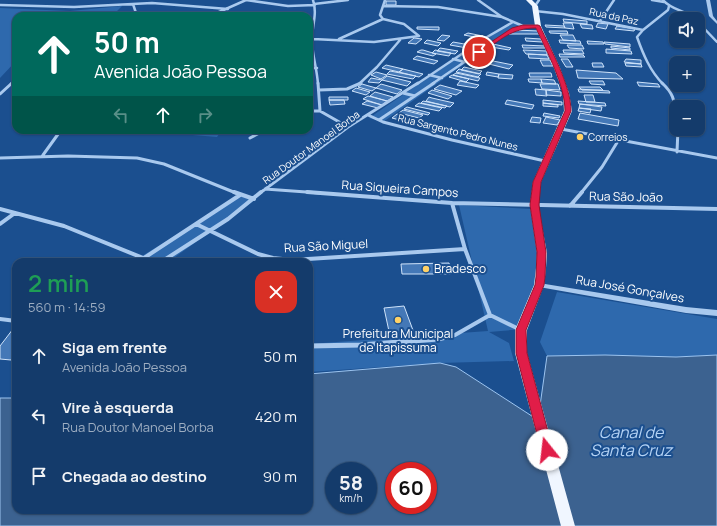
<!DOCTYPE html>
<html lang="pt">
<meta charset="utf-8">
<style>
body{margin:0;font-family:Manrope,sans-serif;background:#1d4271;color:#f1f3f6;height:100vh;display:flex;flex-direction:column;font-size:15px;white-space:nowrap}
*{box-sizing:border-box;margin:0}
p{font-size:13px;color:#9dadc1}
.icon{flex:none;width:22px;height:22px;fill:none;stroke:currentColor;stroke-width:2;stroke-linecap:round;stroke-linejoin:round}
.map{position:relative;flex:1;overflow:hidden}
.details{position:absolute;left:12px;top:258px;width:301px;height:256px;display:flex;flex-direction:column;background:#143b6b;border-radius:12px;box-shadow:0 1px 3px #0004,0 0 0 1px #33557e}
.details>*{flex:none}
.guide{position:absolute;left:12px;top:12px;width:301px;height:122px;border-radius:12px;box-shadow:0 1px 3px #0004,0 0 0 1px #33557e;background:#00695c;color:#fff;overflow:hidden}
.tools{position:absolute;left:669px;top:12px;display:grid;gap:8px}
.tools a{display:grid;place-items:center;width:36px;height:36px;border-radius:8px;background:#143b6b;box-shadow:0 1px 3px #0004,0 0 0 1px #33557e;font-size:20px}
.speed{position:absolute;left:325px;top:462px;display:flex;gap:8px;font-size:20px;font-weight:700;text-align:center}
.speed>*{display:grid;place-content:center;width:52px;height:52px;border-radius:50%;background:#143b6b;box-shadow:0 1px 3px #0004,0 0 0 1px #33557e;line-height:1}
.speed small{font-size:10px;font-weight:400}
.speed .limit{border:6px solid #d22;background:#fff;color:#111}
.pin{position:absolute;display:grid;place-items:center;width:34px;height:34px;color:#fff;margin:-17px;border:2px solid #fff;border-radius:50%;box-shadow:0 1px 4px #0007}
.me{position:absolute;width:44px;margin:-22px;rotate:344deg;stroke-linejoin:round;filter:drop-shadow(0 0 3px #0008)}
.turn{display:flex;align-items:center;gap:14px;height:84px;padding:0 16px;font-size:18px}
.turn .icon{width:52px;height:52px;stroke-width:2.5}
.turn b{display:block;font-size:28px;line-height:34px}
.lanes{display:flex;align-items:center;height:38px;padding:0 16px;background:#0003;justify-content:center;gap:20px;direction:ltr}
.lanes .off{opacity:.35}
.round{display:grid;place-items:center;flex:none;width:42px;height:42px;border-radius:12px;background:#1d4271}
.head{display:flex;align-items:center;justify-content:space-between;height:68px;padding:0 16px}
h1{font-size:24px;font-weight:600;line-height:30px;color:#1e9e55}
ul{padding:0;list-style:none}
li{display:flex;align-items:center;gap:12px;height:60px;padding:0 16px}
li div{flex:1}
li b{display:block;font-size:15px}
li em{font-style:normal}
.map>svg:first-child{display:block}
.green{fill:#2e69ad}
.water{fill:#3c6290;stroke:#9cc4f0;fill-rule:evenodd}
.building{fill:#4478b7;stroke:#cfe3fa}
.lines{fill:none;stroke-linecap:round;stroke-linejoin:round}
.minor-far3{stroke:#a9c9ee;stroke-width:2.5}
.minor-far2{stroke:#a9c9ee;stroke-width:3}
.minor-far1{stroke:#a9c9ee;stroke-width:4}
.minor{stroke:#a9c9ee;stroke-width:5}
.tertiary{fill:#a9c9ee;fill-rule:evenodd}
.primary{fill:#f0f6ff;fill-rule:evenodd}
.route{fill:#e11d48;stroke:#92132f}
.poi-dot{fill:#ffd166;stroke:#1b4f8f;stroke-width:1.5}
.labels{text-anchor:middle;stroke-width:4;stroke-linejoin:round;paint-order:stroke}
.far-street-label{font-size:10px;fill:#fff;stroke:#1b4f8f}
.far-poi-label{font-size:10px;fill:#fff;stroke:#1b4f8f;text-anchor:start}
.street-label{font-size:12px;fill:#fff;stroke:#1b4f8f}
.poi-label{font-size:12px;fill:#fff;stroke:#1b4f8f;text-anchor:start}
.near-water-label{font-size:16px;font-style:italic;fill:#b5d3f5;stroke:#1b4f8f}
</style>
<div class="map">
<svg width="717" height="526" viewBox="0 0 717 526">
<rect width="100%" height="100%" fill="#1b4f8f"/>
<path class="green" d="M122,6L116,12L120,14L117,16H16V61L0,78V8L70,11Z
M514,22L522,27L514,29L383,122L369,118L488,37Z
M132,130H222L217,137Z
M243,194L255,200L168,262H152L142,256Z
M459,205L532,209L540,272L524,329L489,332L509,343L514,361L440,363L309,372V344L488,331Z
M557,292L717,319V355L676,357L547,356L540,342Z"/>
<path class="water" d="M605,355L676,357L717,355V526H0V398H16V510H309V374L440,363L456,367L538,420L547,356ZM334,471H368V505H334ZM394,471H428V505H394Z"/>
<path class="building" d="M386,1H396V5H386Z
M563,19L587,21V24L564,22Z
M563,23H572L574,29L565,28Z
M598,23L608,24L606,29L596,27Z
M580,24L592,25L593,29L582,28Z
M545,25L564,26L565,28L546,27Z
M617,26L635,29L634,31L615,29Z
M417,27H439V30L417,29Z
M515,30L539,31L541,34H509Z
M549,31H567L568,34L550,33Z
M468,33L483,36L479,38L464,35Z
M442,35L450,36L444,41L437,40Z
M560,35H573L576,41L563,40Z
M414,38L422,39L416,44L408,43Z
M525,38L541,39L542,42L526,41Z
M427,40L441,43L438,46L424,43Z
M559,40L580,41L581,44L560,43Z
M587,41L603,42L604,44H588Z
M453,42L470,45L467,48L450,45Z
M604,42L630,44V47L605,44Z
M493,44L511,48L509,50L491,47Z
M522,45L545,46L546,48H523Z
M567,45H582L584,49L569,48Z
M611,46L630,48V50L611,48Z
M440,48L458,51L455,54L437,51Z
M606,49L631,51L632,54L606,53Z
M421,50H423L436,54L433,56L417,52Z
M435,50L451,53L449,56L432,53Z
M523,50L547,51V55L526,54Z
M563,50H582L584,54L564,53Z
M482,54L494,58L491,60L478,57Z
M528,54L547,55L549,59L529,58Z
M559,54L583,55L585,57H560Z
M417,56L438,61L434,64L413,59Z
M477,58L491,61L487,64L473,61Z
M561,59H568L573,67H566Z
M626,59L641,60V64L624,62Z
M540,60H550L553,66H543Z
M472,61L487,64L485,66L469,63Z
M493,61L513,65L509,69L489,64Z
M592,63H602L604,67H593Z
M625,63L641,64L642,67L626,66Z
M386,65L403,69L399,72L382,68Z
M464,67L482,71L479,74L461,70Z
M403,69L423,74L419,77L399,72Z
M459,69L481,74L478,77L456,72Z
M576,70L616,73L623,79L578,78Z
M390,71L416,76L413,79L387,74Z
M376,72L387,75L381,79L371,75Z
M487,72L499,74L498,77L486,75Z
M456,73L480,78L478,81L453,75Z
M529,73H551L552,77H530Z
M499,74L513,75L512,79L498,78Z
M452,75L469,79L466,82L449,77Z
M387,76L411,82L407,86L382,80Z
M371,78L382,80L379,83L368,82Z
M528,79H541L542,83L529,82Z
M541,79L554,80L556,84L542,83Z
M460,81L479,85L476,88L457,85Z
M589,81H603L605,85L591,84Z
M637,82L658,84L660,87L639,86Z
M362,84L376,88L372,91L358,87Z
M381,84L402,90L397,94L376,88Z
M540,84H558L560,90L542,89Z
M440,85L462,91L456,95L434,89Z
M579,87H600L603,90H582Z
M356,88L370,92L366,95L352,91Z
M535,89L546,90L547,96L536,95Z
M578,89L609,91L610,93L579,92Z
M432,90L452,96L448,99L428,93Z
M546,90L561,92V96L546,95Z
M375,92L393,97L387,101L370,96Z
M584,95H593L595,102H586Z
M368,96L387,101L382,105L363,99Z
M329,97H348V100H329Z
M429,97L432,98L454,103L450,107L426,101Z
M329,100H344L345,104L330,105Z
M507,100L534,105L532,109L505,104Z
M543,100L562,102V105L543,103Z
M367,101L382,105L378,108L362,104Z
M423,101L447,106L445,108L421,103Z
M578,101L605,103L606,106L579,104Z
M419,103L442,108L439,111L415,106Z
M543,103L558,105V107L543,106Z
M580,104L602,107L601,111L579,108Z
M407,107L430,113L428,115L404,109Z
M579,108L591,109L590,113L578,111Z
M403,110L423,115L419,118L399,113Z
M544,113L560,116L559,118L543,116Z
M580,113L619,120L618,126L578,119Z
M397,114L415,119L411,123L392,118Z
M532,117L541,118L540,123L530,122Z
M546,117L560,120L557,125L543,123Z
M449,263L451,274H402L401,264Z
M404,306L414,333L390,336L384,308Z
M13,329H16V353L11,360L0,359V346Z"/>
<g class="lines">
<path class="minor-far3" d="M246,0L288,6L315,5
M313,0C318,15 311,28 312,43C313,57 317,70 318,84
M478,0L502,17L523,26
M652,0L664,2
M663,0C671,10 685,10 695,19
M133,4L137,16
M314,4L348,0
M0,5L74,7L152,3L228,9
M383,6L438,7L502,17
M535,6L539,0
M535,11L563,14L643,30
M210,16L246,0
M383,19L380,15L385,0
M600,21L614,0
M698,22L717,42
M313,39L374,42L419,36
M339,39L383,19L404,24L419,36
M453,59L465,62
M309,68H317
M429,75L442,78
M11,84L16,79
M359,84L377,67L400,40
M417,84L487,37L513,22
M432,84L510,31L523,26H538
M663,84C650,71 643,54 637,37L643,30L668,10L669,6"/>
<path class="minor-far2" d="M318,83L320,111L348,127
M662,83C673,93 674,99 676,114
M319,90L347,89L361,83
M403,93L415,96
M0,94L12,83
M309,111H320
M368,115L383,122L452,140L545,161
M379,120L434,83
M561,129L717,158
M250,138L265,130
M677,152L678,129
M43,155L61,130
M0,158L68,156L137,158L164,164L236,193
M265,189L320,193
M260,193L348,127L418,83
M581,193L602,167L618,141"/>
<path class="minor-far1" d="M234,192L254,199
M307,192L452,203L717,209
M452,203L465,249L490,315
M570,206L582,192
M0,209L64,226L153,262
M0,224L15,213
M196,224L258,254L273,258L292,260L465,249
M144,258L240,195
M161,262L228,219L261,192
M0,319L16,321
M446,337L455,335L490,315L521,330"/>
<path class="minor" d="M309,346L361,345L438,339L450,336"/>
<path class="tertiary" d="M706,0H710L713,16L717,21V24L709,16Z
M536,283H539L686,307L717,310V316L686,313L539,287H536L535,285Z"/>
<path class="primary" d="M526,0H532L538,6L541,26L560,68L569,93L572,111L541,182L538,205L547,253L546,268L544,285L527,330V353L575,526H561L515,353V330L534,285L536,268L537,253L530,205L533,182L564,111L563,93L554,68L535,26L532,6Z"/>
</g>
<path class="route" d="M523,25H538L540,26C551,50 571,86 571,111L541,182L539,205L546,252L545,277L544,285L526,330L527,353L553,450L551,454L547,456L542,454L541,450L516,353V330L535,285L536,277L537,252L530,205L533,182L565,111C565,85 547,52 536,28C511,28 501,40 481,53L476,52L512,28Z"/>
<g class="poi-dot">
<circle cx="580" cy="137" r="4"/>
<circle cx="426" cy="269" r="4"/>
<circle cx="398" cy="320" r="4"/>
</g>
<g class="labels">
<g class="far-street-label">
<text transform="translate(614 16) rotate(12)" y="4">Rua da Paz</text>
<text transform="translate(458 132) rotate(14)" y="4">Rua Sargento Pedro Nunes</text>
<text transform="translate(311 147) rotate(-36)" y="4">Rua Doutor Manoel Borba</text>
</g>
<g class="far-poi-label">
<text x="588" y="141">Correios</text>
</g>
<g class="street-label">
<text transform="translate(400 189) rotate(4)" y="4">Rua Siqueira Campos</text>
<text transform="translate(626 197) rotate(1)" y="4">Rua São João</text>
<text transform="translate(326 246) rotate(-3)" y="4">Rua São Miguel</text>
<text transform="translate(630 289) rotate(10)" y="4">Rua José Gonçalves</text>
</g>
<g class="poi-label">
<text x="434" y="273">Bradesco</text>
<text x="398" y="338" text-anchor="middle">Prefeitura Municipal<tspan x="398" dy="14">de Itapissuma</tspan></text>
</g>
<g class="near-water-label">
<text x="631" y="438">Canal de<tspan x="631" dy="18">Santa Cruz</tspan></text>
</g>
</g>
</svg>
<div class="tools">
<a><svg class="icon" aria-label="sound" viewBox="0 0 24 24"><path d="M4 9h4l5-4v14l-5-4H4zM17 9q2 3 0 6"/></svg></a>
<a>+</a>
<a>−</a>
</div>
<div class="speed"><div>58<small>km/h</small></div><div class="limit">60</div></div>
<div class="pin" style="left:479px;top:52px;background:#d93025"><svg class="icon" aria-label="arrive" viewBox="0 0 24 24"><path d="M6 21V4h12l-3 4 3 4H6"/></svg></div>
<svg class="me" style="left:547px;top:450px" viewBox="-20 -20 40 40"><circle r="19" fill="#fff"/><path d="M0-13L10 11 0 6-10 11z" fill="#e11d48"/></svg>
<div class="guide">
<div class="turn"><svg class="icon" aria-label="ahead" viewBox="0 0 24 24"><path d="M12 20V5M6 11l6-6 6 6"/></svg><div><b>50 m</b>Avenida João Pessoa</div></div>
<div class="lanes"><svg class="icon off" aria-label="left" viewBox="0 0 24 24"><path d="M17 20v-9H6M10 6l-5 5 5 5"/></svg><svg class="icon" aria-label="ahead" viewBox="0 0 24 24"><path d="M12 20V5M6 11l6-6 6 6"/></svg><svg class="icon off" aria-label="right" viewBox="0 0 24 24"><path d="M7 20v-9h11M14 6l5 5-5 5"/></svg></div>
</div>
<section class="details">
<div class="head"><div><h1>2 min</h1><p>560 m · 14:59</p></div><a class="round" style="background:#d93025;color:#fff"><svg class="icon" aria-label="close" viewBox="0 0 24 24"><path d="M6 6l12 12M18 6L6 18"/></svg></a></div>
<ul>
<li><svg class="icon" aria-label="ahead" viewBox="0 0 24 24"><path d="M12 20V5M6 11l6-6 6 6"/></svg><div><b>Siga em frente</b><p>Avenida João Pessoa</p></div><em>50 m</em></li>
<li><svg class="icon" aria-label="left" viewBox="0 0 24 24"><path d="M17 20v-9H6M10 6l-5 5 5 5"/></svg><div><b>Vire à esquerda</b><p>Rua Doutor Manoel Borba</p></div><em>420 m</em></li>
<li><svg class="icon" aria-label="arrive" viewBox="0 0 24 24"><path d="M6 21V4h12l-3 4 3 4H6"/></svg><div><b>Chegada ao destino</b></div><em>90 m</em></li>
</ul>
</section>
</div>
